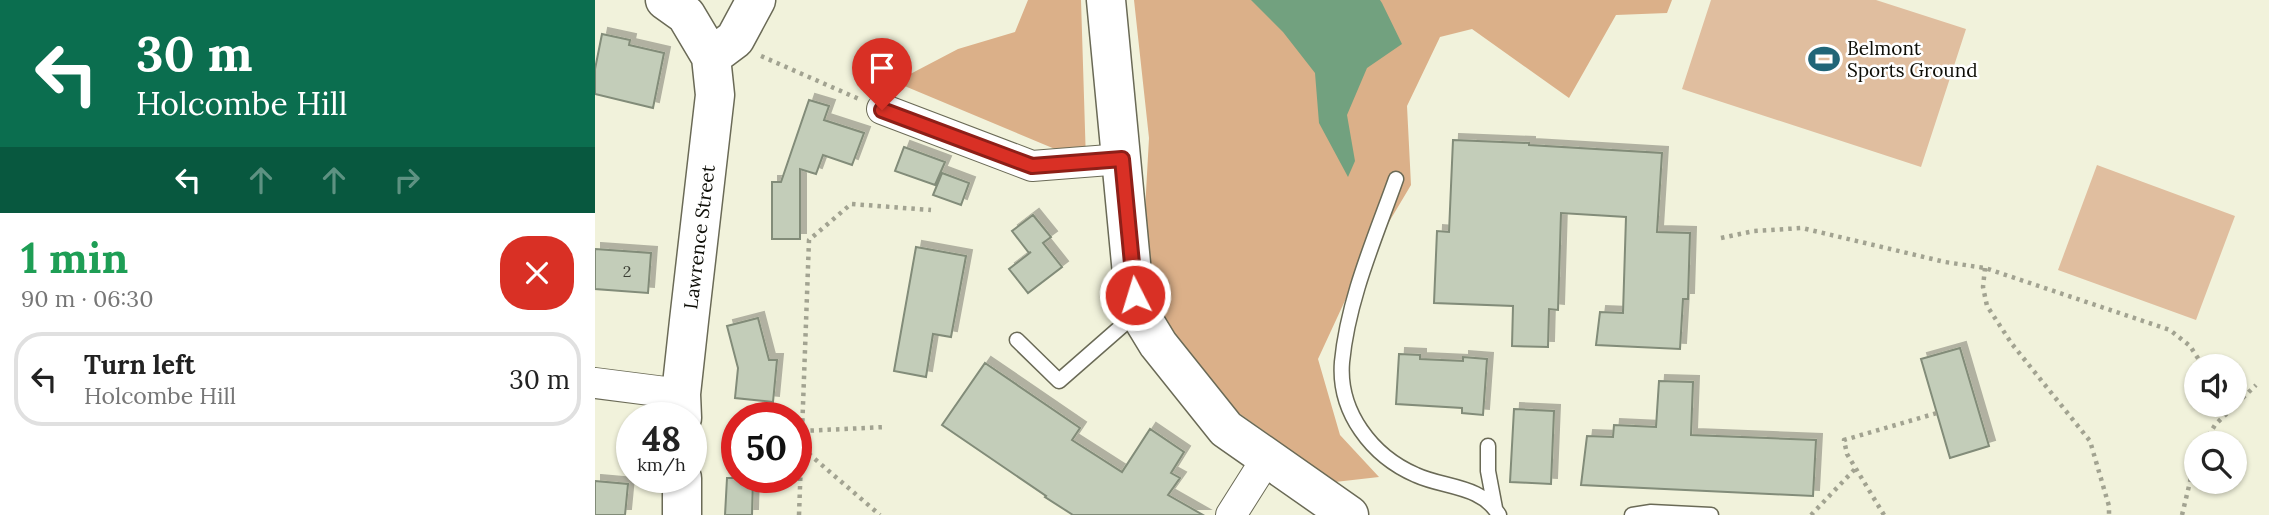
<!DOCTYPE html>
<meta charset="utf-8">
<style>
body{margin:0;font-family:Lora,serif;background:#f6f6f6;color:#222;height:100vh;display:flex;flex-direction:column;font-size:26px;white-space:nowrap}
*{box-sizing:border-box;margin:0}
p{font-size:23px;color:#767676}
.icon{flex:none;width:38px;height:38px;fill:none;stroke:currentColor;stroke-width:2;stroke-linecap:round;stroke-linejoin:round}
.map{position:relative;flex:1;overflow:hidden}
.drawer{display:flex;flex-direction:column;background:#fff;width:595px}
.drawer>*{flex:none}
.top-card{background:#0b6e4f;color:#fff;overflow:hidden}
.fabs{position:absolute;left:1589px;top:354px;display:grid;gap:14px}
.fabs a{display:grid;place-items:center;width:63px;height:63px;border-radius:50%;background:#fff;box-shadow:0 2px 5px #0004;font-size:35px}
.speed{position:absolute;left:21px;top:402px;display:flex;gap:14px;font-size:35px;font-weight:700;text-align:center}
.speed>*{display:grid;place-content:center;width:91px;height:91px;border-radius:50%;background:#fff;box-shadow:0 2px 5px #0004;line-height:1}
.speed small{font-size:18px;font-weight:400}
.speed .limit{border:10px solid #d22;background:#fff;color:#111}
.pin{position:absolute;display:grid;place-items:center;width:60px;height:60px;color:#fff;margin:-72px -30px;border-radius:50% 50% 50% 0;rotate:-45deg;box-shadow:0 0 7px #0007}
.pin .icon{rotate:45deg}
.me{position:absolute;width:77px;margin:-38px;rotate:355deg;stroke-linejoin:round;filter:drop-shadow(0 0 5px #0008)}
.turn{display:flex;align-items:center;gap:24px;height:147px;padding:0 21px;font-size:32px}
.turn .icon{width:91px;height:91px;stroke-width:2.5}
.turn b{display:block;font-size:49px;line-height:60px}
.lanes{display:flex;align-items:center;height:66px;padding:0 21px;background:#0003;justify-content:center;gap:35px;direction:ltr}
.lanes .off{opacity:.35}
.round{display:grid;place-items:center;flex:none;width:74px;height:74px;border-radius:28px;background:#f6f6f6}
.head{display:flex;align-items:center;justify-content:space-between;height:119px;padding:0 21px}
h1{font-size:42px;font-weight:800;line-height:52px;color:#1e9e55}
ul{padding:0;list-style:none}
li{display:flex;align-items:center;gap:21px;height:94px;margin:0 14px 10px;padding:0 7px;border:4px solid #e0e0e0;border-radius:28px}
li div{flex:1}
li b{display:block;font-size:26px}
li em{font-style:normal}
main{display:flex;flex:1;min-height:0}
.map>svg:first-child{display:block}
.green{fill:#e0be9f}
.forest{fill:#dbb089}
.water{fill:#72a17f}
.building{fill:#c3cdb9;stroke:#828c79;stroke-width:2;filter:url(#shadow)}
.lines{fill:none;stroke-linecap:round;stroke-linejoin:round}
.lane-casing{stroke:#6a6a56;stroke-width:17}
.street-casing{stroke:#6a6a56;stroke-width:32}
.secondary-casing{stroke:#6a6a56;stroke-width:41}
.path{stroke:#a2a391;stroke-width:4.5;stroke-dasharray:3.5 5;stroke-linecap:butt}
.lane{stroke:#fff;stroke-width:14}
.street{stroke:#fff;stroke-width:30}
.secondary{stroke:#fff;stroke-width:38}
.route-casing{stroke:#8d1f18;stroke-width:18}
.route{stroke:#d93025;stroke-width:12}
.labels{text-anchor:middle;stroke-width:5;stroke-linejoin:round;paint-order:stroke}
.number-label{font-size:16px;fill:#3b3e34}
.poi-label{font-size:19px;fill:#0e0e07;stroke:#fff;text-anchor:start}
.street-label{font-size:19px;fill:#0e0e07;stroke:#fff}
</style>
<main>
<section class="drawer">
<div class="top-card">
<div class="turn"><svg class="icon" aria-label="left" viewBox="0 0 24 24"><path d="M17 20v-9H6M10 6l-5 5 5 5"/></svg><div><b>30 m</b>Holcombe Hill</div></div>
<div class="lanes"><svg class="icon" aria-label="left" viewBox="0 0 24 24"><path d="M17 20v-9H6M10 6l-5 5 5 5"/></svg><svg class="icon off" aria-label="ahead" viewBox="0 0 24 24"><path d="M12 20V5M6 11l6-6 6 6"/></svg><svg class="icon off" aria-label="ahead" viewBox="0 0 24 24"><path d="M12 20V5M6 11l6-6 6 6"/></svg><svg class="icon off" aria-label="right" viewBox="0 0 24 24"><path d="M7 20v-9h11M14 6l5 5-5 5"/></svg></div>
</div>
<div class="head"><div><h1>1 min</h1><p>90 m · 06:30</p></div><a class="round" style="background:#d93025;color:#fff"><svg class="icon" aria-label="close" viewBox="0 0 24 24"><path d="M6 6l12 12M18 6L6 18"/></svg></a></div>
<ul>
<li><svg class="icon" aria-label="left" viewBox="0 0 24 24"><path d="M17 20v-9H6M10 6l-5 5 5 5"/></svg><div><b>Turn left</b><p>Holcombe Hill</p></div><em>30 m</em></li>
</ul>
</section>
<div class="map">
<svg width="1674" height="515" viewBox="0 0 1674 515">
<defs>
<filter id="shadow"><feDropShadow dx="6" dy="-6" stdDeviation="0" flood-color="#0004"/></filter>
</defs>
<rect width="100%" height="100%" fill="#f1f2db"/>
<path class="green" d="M1116,0H1281L1371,29L1326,167L1087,89Z
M1502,165L1640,216L1601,320L1463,270Z"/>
<path class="forest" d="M433,0H486L491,162L300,82L363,49L420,32Z
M539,0H1077L1072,13L1021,15L974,98L877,29L845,37L812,106L816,185L760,279L723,359L745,435L784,477L740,482L641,411L571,329L546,283L554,138Z"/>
<path class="water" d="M656,0H785L787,3L807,44L772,68L752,115L760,161L753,177L724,123L720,73L688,32Z"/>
<path class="building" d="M7,34L35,40L34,45L69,53L58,108L0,94V69Z
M214,100L234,106L229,120L269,133L257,165L228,155L221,174L205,169V239H177V182H186Z
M858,140L934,143V145L1067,153L1062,232L1095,233L1093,299H1088L1085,349L1001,345L1005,312L1028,313L1031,217L966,213L963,310L954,309L953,347L917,346L918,306L839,303L842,231L854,232Z
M309,147L350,162L340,185L300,171Z
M347,173L374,183L366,205L338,195Z
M438,215L456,237L448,243L467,267L433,293L414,269L436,252L434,253L417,231Z
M321,247L371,256L356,337L338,334L331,377L299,371Z
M0,249L56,253L53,293L0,289Z
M163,318L174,360H182L178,402L140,398L143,368L132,326Z
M1365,348L1394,446L1355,458L1326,359Z
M804,354L825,355V359L868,361V357L892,359L888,415L867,413V408L801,404Z
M390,363L485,428L477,440L527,472L555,429L589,452L576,473L585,478L573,495L608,515H478L450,497L451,496L347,425Z
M1064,381L1098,382L1096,435L1221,440L1218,496L986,485L992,436L1018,437L1019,425L1061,427Z
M919,409L959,411L956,484L915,482Z
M132,478H158L157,515H130Z
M0,481L33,484L30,515H0Z"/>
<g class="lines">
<defs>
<path id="lane" d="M801,179C780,238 753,299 747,362C743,412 777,456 821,475C849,488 887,485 904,515
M422,340L464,381L544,311
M893,446V471L900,508
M1037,515L1056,512L1116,515"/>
<path id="street" d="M287,109L437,166L527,159
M0,383L86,394
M636,515L672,458"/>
<path id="secondary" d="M70,0L91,15L116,57L120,95L94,321L86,394L87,418
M511,0L539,295L549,321L563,344L631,429L754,515
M116,57L140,39L161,0
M87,478V515"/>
</defs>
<use href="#lane" class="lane-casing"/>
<use href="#street" class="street-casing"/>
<use href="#secondary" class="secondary-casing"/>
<path class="path" d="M166,56L264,99
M1126,238L1159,231L1207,228L1350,262L1390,268L1575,330L1595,346L1608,366
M1390,268L1388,287L1392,306L1417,344L1495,441L1514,506V515
M1629,404L1634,413
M207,431L291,427
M1609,443L1620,425L1661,385
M207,448L285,515
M204,515L214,240L256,204L336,210
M1216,515L1260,469
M1289,515L1252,454L1249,440L1342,413
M1587,515L1601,457"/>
<use href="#lane" class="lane"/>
<use href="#street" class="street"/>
<use href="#secondary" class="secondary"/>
</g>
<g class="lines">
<defs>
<path id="route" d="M287,110L437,166L527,159L540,295"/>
</defs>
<use href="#route" class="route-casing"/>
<use href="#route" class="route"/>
</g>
<defs>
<symbol id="stadium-bare" viewBox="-9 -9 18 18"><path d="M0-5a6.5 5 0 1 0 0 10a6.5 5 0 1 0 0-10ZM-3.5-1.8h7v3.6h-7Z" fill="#216577" stroke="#fff" stroke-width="2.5" paint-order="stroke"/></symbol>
</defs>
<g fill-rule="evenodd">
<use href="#stadium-bare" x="1207" y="37" width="44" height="44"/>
</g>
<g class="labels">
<g class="number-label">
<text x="32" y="277">2</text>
</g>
<g class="poi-label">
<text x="1252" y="55">Belmont<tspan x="1252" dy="22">Sports Ground</tspan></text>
</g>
<g class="street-label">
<text transform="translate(104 237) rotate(-83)" y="7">Lawrence Street</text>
</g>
</g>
</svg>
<div class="fabs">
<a><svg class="icon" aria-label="sound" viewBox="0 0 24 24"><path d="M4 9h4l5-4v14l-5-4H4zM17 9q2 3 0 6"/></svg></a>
<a><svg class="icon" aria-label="search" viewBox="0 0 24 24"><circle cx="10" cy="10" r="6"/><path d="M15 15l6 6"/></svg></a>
</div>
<div class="speed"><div>48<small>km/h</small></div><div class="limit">50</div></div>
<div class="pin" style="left:287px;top:110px;background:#d93025"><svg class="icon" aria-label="arrive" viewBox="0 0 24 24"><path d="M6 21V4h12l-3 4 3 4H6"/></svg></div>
<svg class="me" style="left:540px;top:295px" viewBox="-20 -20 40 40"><circle r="17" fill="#d93025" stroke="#fff" stroke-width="3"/><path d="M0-11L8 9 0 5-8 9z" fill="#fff"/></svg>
</div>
</main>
